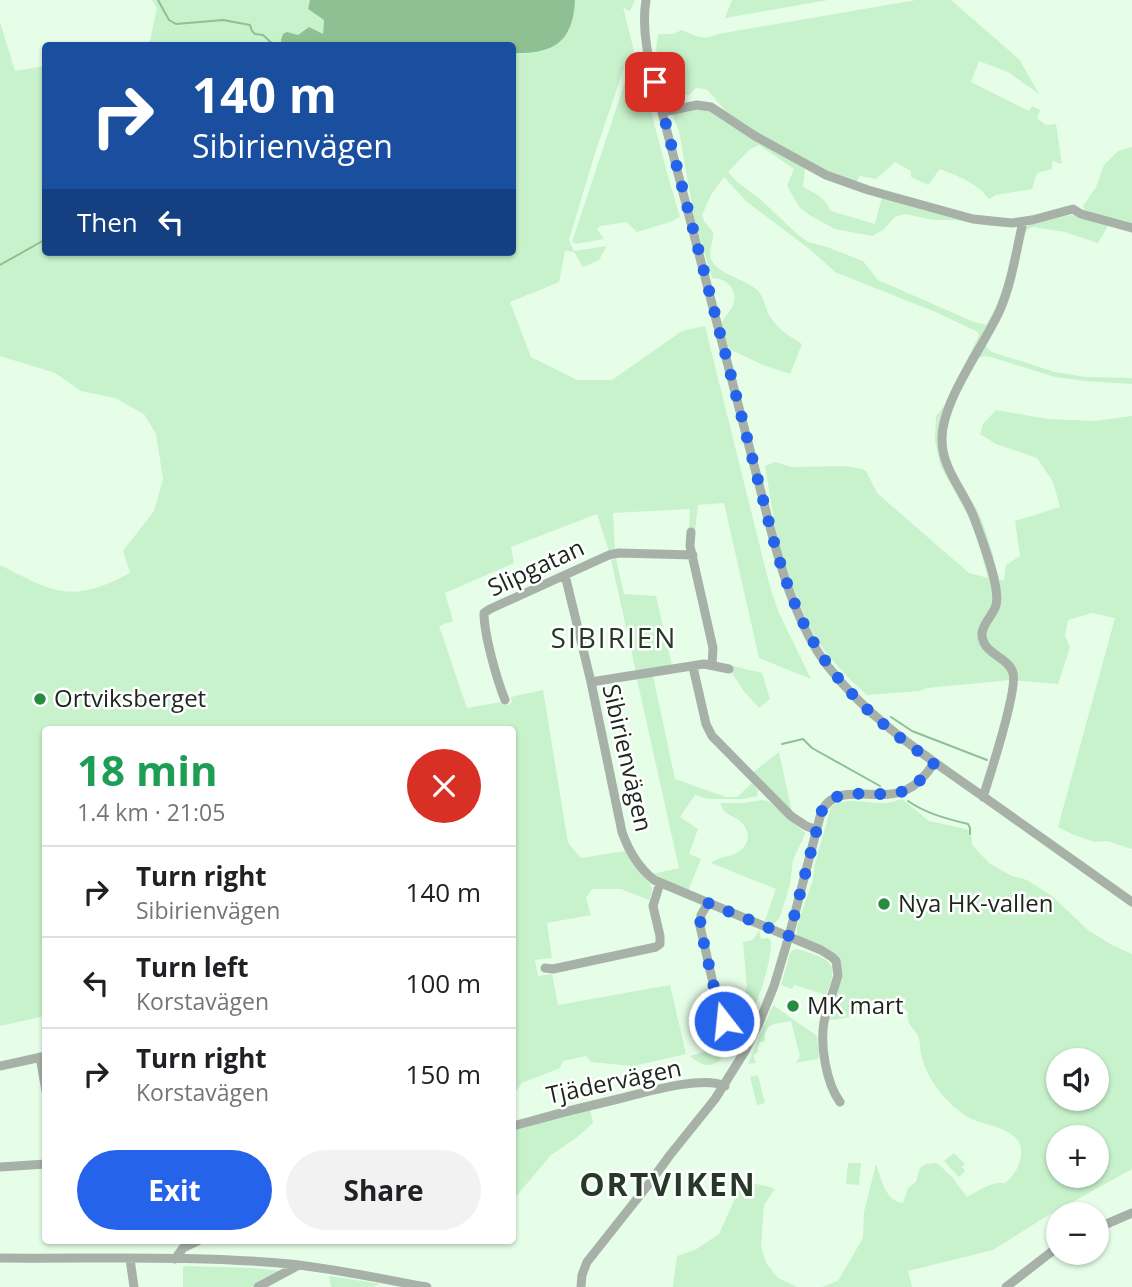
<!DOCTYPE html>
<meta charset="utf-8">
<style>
body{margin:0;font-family:"Open Sans",sans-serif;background:#f2f2f2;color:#202124;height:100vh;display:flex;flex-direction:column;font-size:26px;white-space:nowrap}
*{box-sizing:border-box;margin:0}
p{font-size:23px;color:#757577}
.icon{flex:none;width:38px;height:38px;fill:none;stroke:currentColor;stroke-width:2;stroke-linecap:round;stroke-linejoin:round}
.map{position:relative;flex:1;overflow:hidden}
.drawer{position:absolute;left:42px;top:726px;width:474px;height:518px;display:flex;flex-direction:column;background:#fff;border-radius:7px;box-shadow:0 2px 5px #0004}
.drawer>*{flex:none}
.hud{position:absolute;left:42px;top:42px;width:474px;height:214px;border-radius:7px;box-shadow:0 2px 5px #0004;background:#1a4fa0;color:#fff;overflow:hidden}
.fabs{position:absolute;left:1046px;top:1048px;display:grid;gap:14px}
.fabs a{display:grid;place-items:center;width:63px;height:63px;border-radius:50%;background:#fff;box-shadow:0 2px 5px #0004;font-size:35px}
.pin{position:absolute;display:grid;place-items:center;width:60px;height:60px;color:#fff;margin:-30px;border-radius:14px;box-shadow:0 4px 10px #0006}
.me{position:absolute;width:77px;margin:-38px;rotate:344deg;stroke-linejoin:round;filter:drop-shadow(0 0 5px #0008)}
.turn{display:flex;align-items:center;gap:24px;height:147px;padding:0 35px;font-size:32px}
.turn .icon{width:91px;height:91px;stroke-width:2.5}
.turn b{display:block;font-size:49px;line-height:60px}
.then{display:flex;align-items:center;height:66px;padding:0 35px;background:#0003;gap:14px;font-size:26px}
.round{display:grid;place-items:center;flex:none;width:74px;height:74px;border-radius:37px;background:#f2f2f2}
.overview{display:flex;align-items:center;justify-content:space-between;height:119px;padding:0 35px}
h1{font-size:42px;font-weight:700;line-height:52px;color:#1e9e55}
.button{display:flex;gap:14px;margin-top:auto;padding:14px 35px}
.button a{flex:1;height:80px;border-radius:42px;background:#2563eb;color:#fff;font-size:28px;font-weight:700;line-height:80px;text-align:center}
.button a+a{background:#f2f2f2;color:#202124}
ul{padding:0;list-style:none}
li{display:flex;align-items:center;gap:21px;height:91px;padding:0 35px;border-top:2px solid #e0e0e0}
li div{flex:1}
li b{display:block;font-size:26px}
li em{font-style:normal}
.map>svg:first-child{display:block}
.green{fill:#c7f2cb;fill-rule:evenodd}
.water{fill:#8ec094}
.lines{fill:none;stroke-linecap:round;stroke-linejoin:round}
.stream{stroke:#8ec094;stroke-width:2}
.minor{stroke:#a7b1a8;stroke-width:9}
.route{stroke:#2563eb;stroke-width:12;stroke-dasharray:0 21.6}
.poi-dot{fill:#278b40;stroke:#fff;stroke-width:2.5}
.labels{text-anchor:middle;stroke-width:5;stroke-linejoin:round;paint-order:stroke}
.street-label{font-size:24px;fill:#1d261e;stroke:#fff}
.poi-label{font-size:24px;fill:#1d261e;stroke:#fff;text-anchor:start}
.quarter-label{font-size:28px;letter-spacing:2px;fill:#263929;stroke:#fff}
.district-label{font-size:32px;font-weight:bold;letter-spacing:2px;fill:#263929;stroke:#fff}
</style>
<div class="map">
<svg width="1132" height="1287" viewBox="0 0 1132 1287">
<rect width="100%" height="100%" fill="#e6fee8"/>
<path class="green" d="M152,0H310L308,9L324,20L323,34L298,35L281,40L282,45L139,46L150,41L157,8Z
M575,0H635L630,11L627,10L623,7L634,51L624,68L595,153L569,240L574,251L607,246L599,260L583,267L574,252L565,251L559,282L510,302L531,357L577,380H612L682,331L705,326L770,587L778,611L811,679L759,658L724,503L698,505L695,530H689L690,509L613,513L615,551L609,552L597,514L511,547L514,563L445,593L453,621L439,626L467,708L501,702L503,705H508L512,702L511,697L543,690L568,843L581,858L625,851C630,858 652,884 652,889C652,892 650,897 649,900L621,889H592L586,898L591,915L547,923L552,958L535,960L538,976L552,974L558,1005L670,985L686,1054L633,1066L591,1062L586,1056L563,1061L560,1068L522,1083L513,1095V730H46L45,1016L0,1026V565C55,593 71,604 130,573L123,551L154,511L163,479L156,434L144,414L115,398L81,391L55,373L0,356V22L15,71L45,66L46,252H513V53H518L571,22Z
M732,0H828L725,18Z
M916,0H951L1019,59L1039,94L1008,72L979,61L971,82L1029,111L1032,106L1040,110L1037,118L1046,125L1056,124L1062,164L1052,161V169L1037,173L1032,189L996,195L989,199C976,182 959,177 940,169L928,185L911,177V171L895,162L876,179L860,176L856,183C813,165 765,142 728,113C720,106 714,96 706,89L696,88L689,95L666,92L660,73L667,67L656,50L658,34H673L682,30C695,36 705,41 718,34Z
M637,57L667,173L680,217L670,222L637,232L626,222L600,226L597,229L604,239L576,244L572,242L629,70L633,60Z
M699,108L708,110L805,168L803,187C817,194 824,197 831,211L875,224L882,197L1008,227L990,226L955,220H934L905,214L895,217L883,230L872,236L835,229L811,216L800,208L787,186L794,169L759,145L750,149L728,172L737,182L759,198L797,234L808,242L827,247L863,261L878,280L974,322L986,325C1003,298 1009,266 1017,235L1004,292L939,439L970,513L991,579L1004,580L1006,565L1020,556L1015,521L1060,507L1053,482L1037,458L996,444L980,434L983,424L996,410L1048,419L1095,421L1132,416V849L1107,841L1095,842L1074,835L1058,827L1115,618L1092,613L1068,620L1065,636L1070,647L1058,684L1010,680L927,688L919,691L867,695C850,680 833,663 820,644C802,617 784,566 777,534C772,512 769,488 765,466L775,462L792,467L845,466L862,469L866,471L877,493L969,573L988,578L976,535L967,514L940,465L935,441L936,416L945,405L979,335L978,332L933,311L835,272L812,251L747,202L724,177L711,195L702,215L704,221L713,232C714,240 708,251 711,259C719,276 746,279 757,290C764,296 765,307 769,315C777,329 789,336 802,344L790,374L763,365L729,349L721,323C724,318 728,314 731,309C741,293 729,278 712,278L694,217L679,131L672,114Z
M1132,147V225L1086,213L1083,206L1096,187L1104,165L1118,151Z
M1071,215H1077L1109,224L1098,243L1065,232L1033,227L1028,229L1025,233L1024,230L1031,223Z
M986,343L987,348L992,352L1055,372L1086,377L1132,378V384L1086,381L1055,377L991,357L985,356L978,358C966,382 948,410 946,438C944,466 966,488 978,512C985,526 989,543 994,558L991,561L947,460L944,429L962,384Z
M616,559L624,594L656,596L672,666L636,672L611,560Z
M733,666L762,673L770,699L759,708L743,690L732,673Z
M653,676L675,779L726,797H737L752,783L758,790L757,796L744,799H708L695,795L680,817L698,829L689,854L701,859L688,891L652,874L679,868L637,679Z
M779,752L792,813L752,773Z
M902,799L929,821L971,830L972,845L989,863L1012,876L1027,880L1052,896L1088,930L1112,945L1132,954V1169L1042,1219L993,1250L908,1271L912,1287H822L838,1281L863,1238L864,1212L876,1164C882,1180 885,1201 903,1203L908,1188L916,1182L920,1168L926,1164L937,1163L952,1177L967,1197C979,1191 991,1181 1005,1183C1015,1176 1025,1158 1020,1145C1013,1128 989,1126 974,1120C966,1117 958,1110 952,1105C937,1091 926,1074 921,1055C920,1049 920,1044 919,1038C917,1032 910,1027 908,1020C906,1013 911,1016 906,1010C898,1000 881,1010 870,1008C856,1014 844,1020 829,1020L843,974L840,964L802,940L797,934V926L813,880L814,867L831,807C847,796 867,804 885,803C890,803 897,800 902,799ZM1059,1060H1097V1099H1059ZM1059,1138H1097V1176H1059Z
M763,800L768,801L774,805L804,832L805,834L793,860L790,884L780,917L774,924L764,923L776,889L711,863C720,855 733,858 741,850C753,839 748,826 736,818C735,818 726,813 726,813C723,810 722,807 720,803H743Z
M759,930L761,939L768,938L771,941C772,959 756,1020 738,1028L733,1022L730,1008L742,1001L747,987L743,942L753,940Z
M795,949C803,950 810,953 818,956C840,965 832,978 826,995L794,985L792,989L781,985L790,953Z
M773,1005L817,1036L819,1057L817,1059L796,1063L800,1056L791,1021C777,1024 763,1022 765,1041L760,1042L757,1049L758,1052L753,1055L756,1063L748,1064Z
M725,1030L730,1035C727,1060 712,1076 690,1056L704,1052Z
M758,1075L765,1103L757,1105L750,1077Z
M590,1109L593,1123L576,1138L551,1155L513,1200V1130Z
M954,1153L965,1164L962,1167L965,1171L959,1177L944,1161Z
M848,1163H861L859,1185L846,1184Z
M743,1181C752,1184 767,1185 775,1189L764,1205L761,1247L766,1263L778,1278L797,1287H673L677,1256L695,1250L719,1234Z
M183,1266L253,1268L280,1271L251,1287H183Z
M329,1276L381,1284L372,1287H331Z"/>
<path class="water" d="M310,0H575C573,43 553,54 513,53V46L282,45L281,40L283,34L287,32L298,35L309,27L323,34L324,20L308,9Z"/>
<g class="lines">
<path class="stream" d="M158,0L169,20L176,24L223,20L250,25L252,31L255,34L263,35L275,46
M0,265L46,239
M891,717L912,731L987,760
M782,744L803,739L812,748L880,786
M908,801C925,813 947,819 968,824L970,828V834"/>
<path class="minor" d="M646,0C640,37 653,76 662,112L774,542C786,585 800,628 826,664C869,720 927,757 984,797C1033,832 1083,867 1132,902
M662,112L697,105L711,107L755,136L826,175L868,190L973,219L1012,223L1032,220L1073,209L1081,214L1132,228
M691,532L690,546L713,648L712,665
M565,575L591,682L622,832C629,852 638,867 654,880L821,950L832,957L836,961L838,975C834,991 827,1006 824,1022C820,1045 826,1083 840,1102
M693,667L706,724L712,736L791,816L806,826L817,830
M591,682L704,664L729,669
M505,700C497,680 484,635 484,613L490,609L609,555L619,553L693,555
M983,797C990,775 1018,690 1013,673C1008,656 981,654 982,633C983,623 994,614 996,605C1001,588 982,540 976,523C967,494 942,471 942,440C941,401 984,346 1000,310C1012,282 1016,251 1023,222
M708,903L701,915L700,926L718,1005L724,1021
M545,968L553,969L656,947L660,944V936L653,906L660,883
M40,1057L46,1091
M0,1066L46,1056
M513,1126C548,1116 583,1107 618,1099C643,1093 702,1075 725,1086
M0,1167L46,1164
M1097,1228L1132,1213
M0,1258C96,1259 194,1255 290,1264C336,1269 382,1279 427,1287
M130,1259L134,1287
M175,1259L183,1248L198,1241
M258,1287L299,1265
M581,1287L582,1275L587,1262L648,1185L670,1155L715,1099L745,1051L759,1023L774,986L789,936L821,813C834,780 879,803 906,790C919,784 927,774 934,763
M1006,1287L1059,1246"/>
</g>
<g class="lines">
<path class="route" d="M655,82L774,542C793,609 815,660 867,709C887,729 911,746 934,763C927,774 918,784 906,790C880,802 834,780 821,813L789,936L708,903L701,915L700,926L718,1005L724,1021"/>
</g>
<g class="poi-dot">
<circle cx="40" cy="699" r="7"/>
<circle cx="884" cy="904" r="7"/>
<circle cx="793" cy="1006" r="7"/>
</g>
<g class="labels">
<g class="street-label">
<text transform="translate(536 568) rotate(-25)" y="8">Slipgatan</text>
<text transform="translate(627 758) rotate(77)" y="8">Sibirienvägen</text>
<text transform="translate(614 1082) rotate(-12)" y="8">Tjädervägen</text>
</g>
<g class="poi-label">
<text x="54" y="707">Ortviksberget</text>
<text x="898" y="912">Nya HK-vallen</text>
<text x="807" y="1014">MK mart</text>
</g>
<g class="quarter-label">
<text x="614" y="648">SIBIRIEN</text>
</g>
<g class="district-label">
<text x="668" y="1196">ORTVIKEN</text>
</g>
</g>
</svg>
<div class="fabs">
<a><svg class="icon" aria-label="sound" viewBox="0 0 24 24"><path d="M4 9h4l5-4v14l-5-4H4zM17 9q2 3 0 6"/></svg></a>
<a>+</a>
<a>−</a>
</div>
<div class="pin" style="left:655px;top:82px;background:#d93025"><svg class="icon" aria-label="arrive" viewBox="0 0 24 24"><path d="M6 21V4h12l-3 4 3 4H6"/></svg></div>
<svg class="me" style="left:724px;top:1021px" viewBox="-20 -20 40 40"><circle r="17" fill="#2563eb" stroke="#fff" stroke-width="3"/><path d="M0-11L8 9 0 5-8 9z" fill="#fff"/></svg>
<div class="hud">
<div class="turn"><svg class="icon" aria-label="right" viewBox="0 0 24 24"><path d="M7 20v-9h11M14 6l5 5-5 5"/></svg><div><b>140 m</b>Sibirienvägen</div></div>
<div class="then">Then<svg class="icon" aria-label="left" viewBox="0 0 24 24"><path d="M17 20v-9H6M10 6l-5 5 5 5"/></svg></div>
</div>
<section class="drawer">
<div class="overview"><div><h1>18 min</h1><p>1.4 km · 21:05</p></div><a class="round" style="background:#d93025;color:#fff"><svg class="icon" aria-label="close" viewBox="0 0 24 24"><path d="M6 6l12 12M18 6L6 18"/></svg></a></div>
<ul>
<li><svg class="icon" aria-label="right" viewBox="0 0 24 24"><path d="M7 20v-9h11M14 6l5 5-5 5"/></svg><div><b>Turn right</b><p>Sibirienvägen</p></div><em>140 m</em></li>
<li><svg class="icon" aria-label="left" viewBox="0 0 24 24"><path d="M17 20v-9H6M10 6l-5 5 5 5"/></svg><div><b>Turn left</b><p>Korstavägen</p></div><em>100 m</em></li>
<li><svg class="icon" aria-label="right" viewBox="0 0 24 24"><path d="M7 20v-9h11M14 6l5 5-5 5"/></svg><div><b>Turn right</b><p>Korstavägen</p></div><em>150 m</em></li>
</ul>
<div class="button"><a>Exit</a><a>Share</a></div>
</section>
</div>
